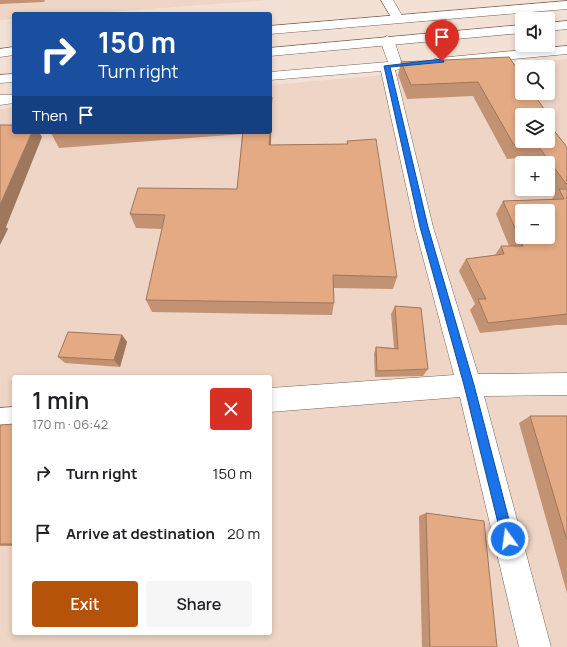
<!DOCTYPE html>
<meta charset="utf-8">
<style>
body{margin:0;font-family:Manrope,sans-serif;background:#f6f6f6;color:#202124;height:100vh;display:flex;flex-direction:column;font-size:15px;white-space:nowrap}
*{box-sizing:border-box;margin:0}
p{font-size:13px;color:#757577}
.icon{flex:none;width:22px;height:22px;fill:none;stroke:currentColor;stroke-width:2;stroke-linecap:round;stroke-linejoin:round}
.map{position:relative;flex:1;overflow:hidden}
.drawer{position:absolute;left:12px;top:375px;width:260px;height:260px;display:flex;flex-direction:column;background:#fff;border-radius:4px;box-shadow:0 2px 6px #0003}
.drawer>*{flex:none}
.guide{position:absolute;left:12px;top:12px;width:260px;height:122px;border-radius:4px;box-shadow:0 2px 6px #0003;background:#1a4fa0;color:#fff;overflow:hidden}
.tools{position:absolute;left:515px;top:12px;display:grid;gap:8px}
.tools a{display:grid;place-items:center;width:40px;height:40px;border-radius:4px;background:#fff;box-shadow:0 2px 6px #0003;font-size:20px}
.pin{position:absolute;display:grid;place-items:center;width:34px;height:34px;color:#fff;margin:-41px -17px;border-radius:50% 50% 50% 0;rotate:-45deg;box-shadow:0 0 4px #0007}
.pin .icon{rotate:45deg}
.me{position:absolute;width:44px;margin:-22px;rotate:346deg;stroke-linejoin:round;filter:drop-shadow(0 0 3px #0008)}
.turn{display:flex;align-items:center;gap:14px;height:84px;padding:0 20px;font-size:18px}
.turn .icon{width:52px;height:52px;stroke-width:2.5}
.turn b{display:block;font-size:28px;line-height:34px}
.then{display:flex;align-items:center;height:38px;padding:0 20px;background:#0003;gap:8px;font-size:15px}
.round{display:grid;place-items:center;flex:none;width:42px;height:42px;border-radius:4px;background:#f6f6f6}
.head{display:flex;align-items:center;justify-content:space-between;height:68px;padding:0 20px}
h1{font-size:24px;font-weight:600;line-height:30px}
.primary-button{display:flex;gap:8px;margin-top:auto;padding:8px 20px}
.primary-button a{flex:1;height:46px;border-radius:4px;background:#b45309;color:#fff;font-size:16px;font-weight:600;line-height:46px;text-align:center}
.primary-button a+a{background:#f6f6f6;color:#202124}
ul{padding:0;list-style:none}
li{display:flex;align-items:center;gap:12px;height:60px;padding:0 20px}
li div{flex:1}
li b{display:block;font-size:15px}
li em{font-style:normal}
.map>svg:first-child{display:block}
.built{fill:#eed5c5;fill-rule:evenodd}
.lines{fill:none;stroke-linecap:round;stroke-linejoin:round}
.street-casing{stroke:#76665b;stroke-width:1}
.primary-casing{stroke:#76665b;stroke-width:1}
.street{fill:#fff;fill-rule:evenodd}
.primary{fill:#fff;fill-rule:evenodd}
.wall{fill:#c39272;fill-rule:evenodd}
.shaded-wall{fill:#9f775c}
.building{fill:#e3aa84;stroke:#9f775c;fill-rule:evenodd}
.route{fill:#1a73e8;stroke:#114b97}
</style>
<div class="map">
<svg width="567" height="647" viewBox="0 0 567 647">
<rect width="100%" height="100%" fill="#f4e1d6"/>
<path class="built" d="M0,0H269L81,14H14V19L0,20Z
M567,59V647H0V109L14,107V132H270V85ZM522,67H548V93H522ZM522,115H548V141H522ZM522,163H548V189H522ZM522,211H548V237H522ZM14,377H270V633H14Z"/>
<g class="lines">
<defs>
<path id="street" d="M381,0H393L404,19L402,22H394Z
M387,36L394,40L401,61L407,62L409,65L407,68L395,70L433,227L478,374L567,373V395L484,396L551,647H519L460,397L270,412V388L454,375L415,227L381,71L270,80V72L388,62L380,40Z
M567,46V54L439,66L434,65L432,62L434,59L439,58Z
M0,95H14V103L0,105Z
M14,407V431L0,432V408Z"/>
<path id="primary" d="M567,1V9L270,34V26Z
M567,21V29L548,31V23Z
M522,25V33L270,56V48Z
M14,47V55L0,57V49Z
M14,74V82L0,83V75Z"/>
</defs>
<use href="#street" class="street-casing"/>
<use href="#primary" class="primary-casing"/>
<use href="#street" class="street"/>
<use href="#primary" class="primary"/>
</g>
<path class="wall" d="M0,0H45L44,2L0,4Z
M509,57L551,119L549,124L567,147V325H557L480,333L470,310L475,304L459,271L466,259L495,255L501,246H509L496,214L503,201L552,199L555,195L548,184V163H533L528,157L507,159L473,96L407,99L398,75L401,62ZM548,115V141H522Z
M272,97V112L271,145L347,144V141L397,277L393,289L334,288V303L332,315L152,312L146,300L162,229L136,228L130,214L237,189L242,134L59,148L51,133V132H270Z
M395,306L428,369L423,376L375,377L374,354L376,347L394,348L391,314Z
M122,335L127,342L120,367L65,363L58,357Z
M530,416H567V593L519,423Z
M14,424V546H0V425Z
M426,513L497,647H422L419,516Z"/>
<path class="shaded-wall" d="M272,97V112L270,159L269,145Z
M32,132H39L42,137L6,227L8,229L0,245V205Z
M122,335L127,342L120,367L114,360Z"/>
<path class="building" d="M509,57L522,76V93H533L551,119L548,120V115H522V141H548V123L567,147V185L536,143L514,145L478,82L411,85L401,62Z
M270,97H272L270,131Z
M0,125H14V132H32L0,205Z
M51,132H70L51,133Z
M243,132H270L269,145L348,144L347,141L376,139L397,277L333,275L334,303L146,300L165,215L130,214L138,188L237,189Z
M559,189H567V314L488,323L478,299H486L466,259L504,254L501,246H523L503,201L564,199ZM522,211H548V237H522Z
M395,306L421,308L428,369L377,371L376,347L398,349Z
M68,332L122,335L114,360L58,357Z
M530,416H567V540Z
M14,424V544H0V425Z
M426,513L484,521L497,647H430Z"/>
<path class="route" d="M442,59L444,62L390,67L428,227L474,385L514,539L512,543L508,545L503,543L502,539L464,385L420,227L384,66Z"/>
</svg>
<div class="tools">
<a><svg class="icon" aria-label="sound" viewBox="0 0 24 24"><path d="M4 9h4l5-4v14l-5-4H4zM17 9q2 3 0 6"/></svg></a>
<a><svg class="icon" aria-label="search" viewBox="0 0 24 24"><circle cx="10" cy="10" r="6"/><path d="M15 15l6 6"/></svg></a>
<a><svg class="icon" aria-label="layers" viewBox="0 0 24 24"><path d="M12 4l9 5-9 5-9-5zM3 14l9 5 9-5"/></svg></a>
<a>+</a>
<a>−</a>
</div>
<div class="pin" style="left:442px;top:61px;background:#d93025"><svg class="icon" aria-label="arrive" viewBox="0 0 24 24"><path d="M6 21V4h12l-3 4 3 4H6"/></svg></div>
<svg class="me" style="left:508px;top:539px" viewBox="-20 -20 40 40"><circle r="17" fill="#1a73e8" stroke="#fff" stroke-width="3"/><path d="M0-11L8 9 0 5-8 9z" fill="#fff"/></svg>
<div class="guide">
<div class="turn"><svg class="icon" aria-label="right" viewBox="0 0 24 24"><path d="M7 20v-9h11M14 6l5 5-5 5"/></svg><div><b>150 m</b>Turn right</div></div>
<div class="then">Then<svg class="icon" aria-label="arrive" viewBox="0 0 24 24"><path d="M6 21V4h12l-3 4 3 4H6"/></svg></div>
</div>
<section class="drawer">
<div class="head"><div><h1>1 min</h1><p>170 m · 06:42</p></div><a class="round" style="background:#d93025;color:#fff"><svg class="icon" aria-label="close" viewBox="0 0 24 24"><path d="M6 6l12 12M18 6L6 18"/></svg></a></div>
<ul>
<li><svg class="icon" aria-label="right" viewBox="0 0 24 24"><path d="M7 20v-9h11M14 6l5 5-5 5"/></svg><div><b>Turn right</b></div><em>150 m</em></li>
<li><svg class="icon" aria-label="arrive" viewBox="0 0 24 24"><path d="M6 21V4h12l-3 4 3 4H6"/></svg><div><b>Arrive at destination</b></div><em>20 m</em></li>
</ul>
<div class="primary-button"><a>Exit</a><a>Share</a></div>
</section>
</div>
